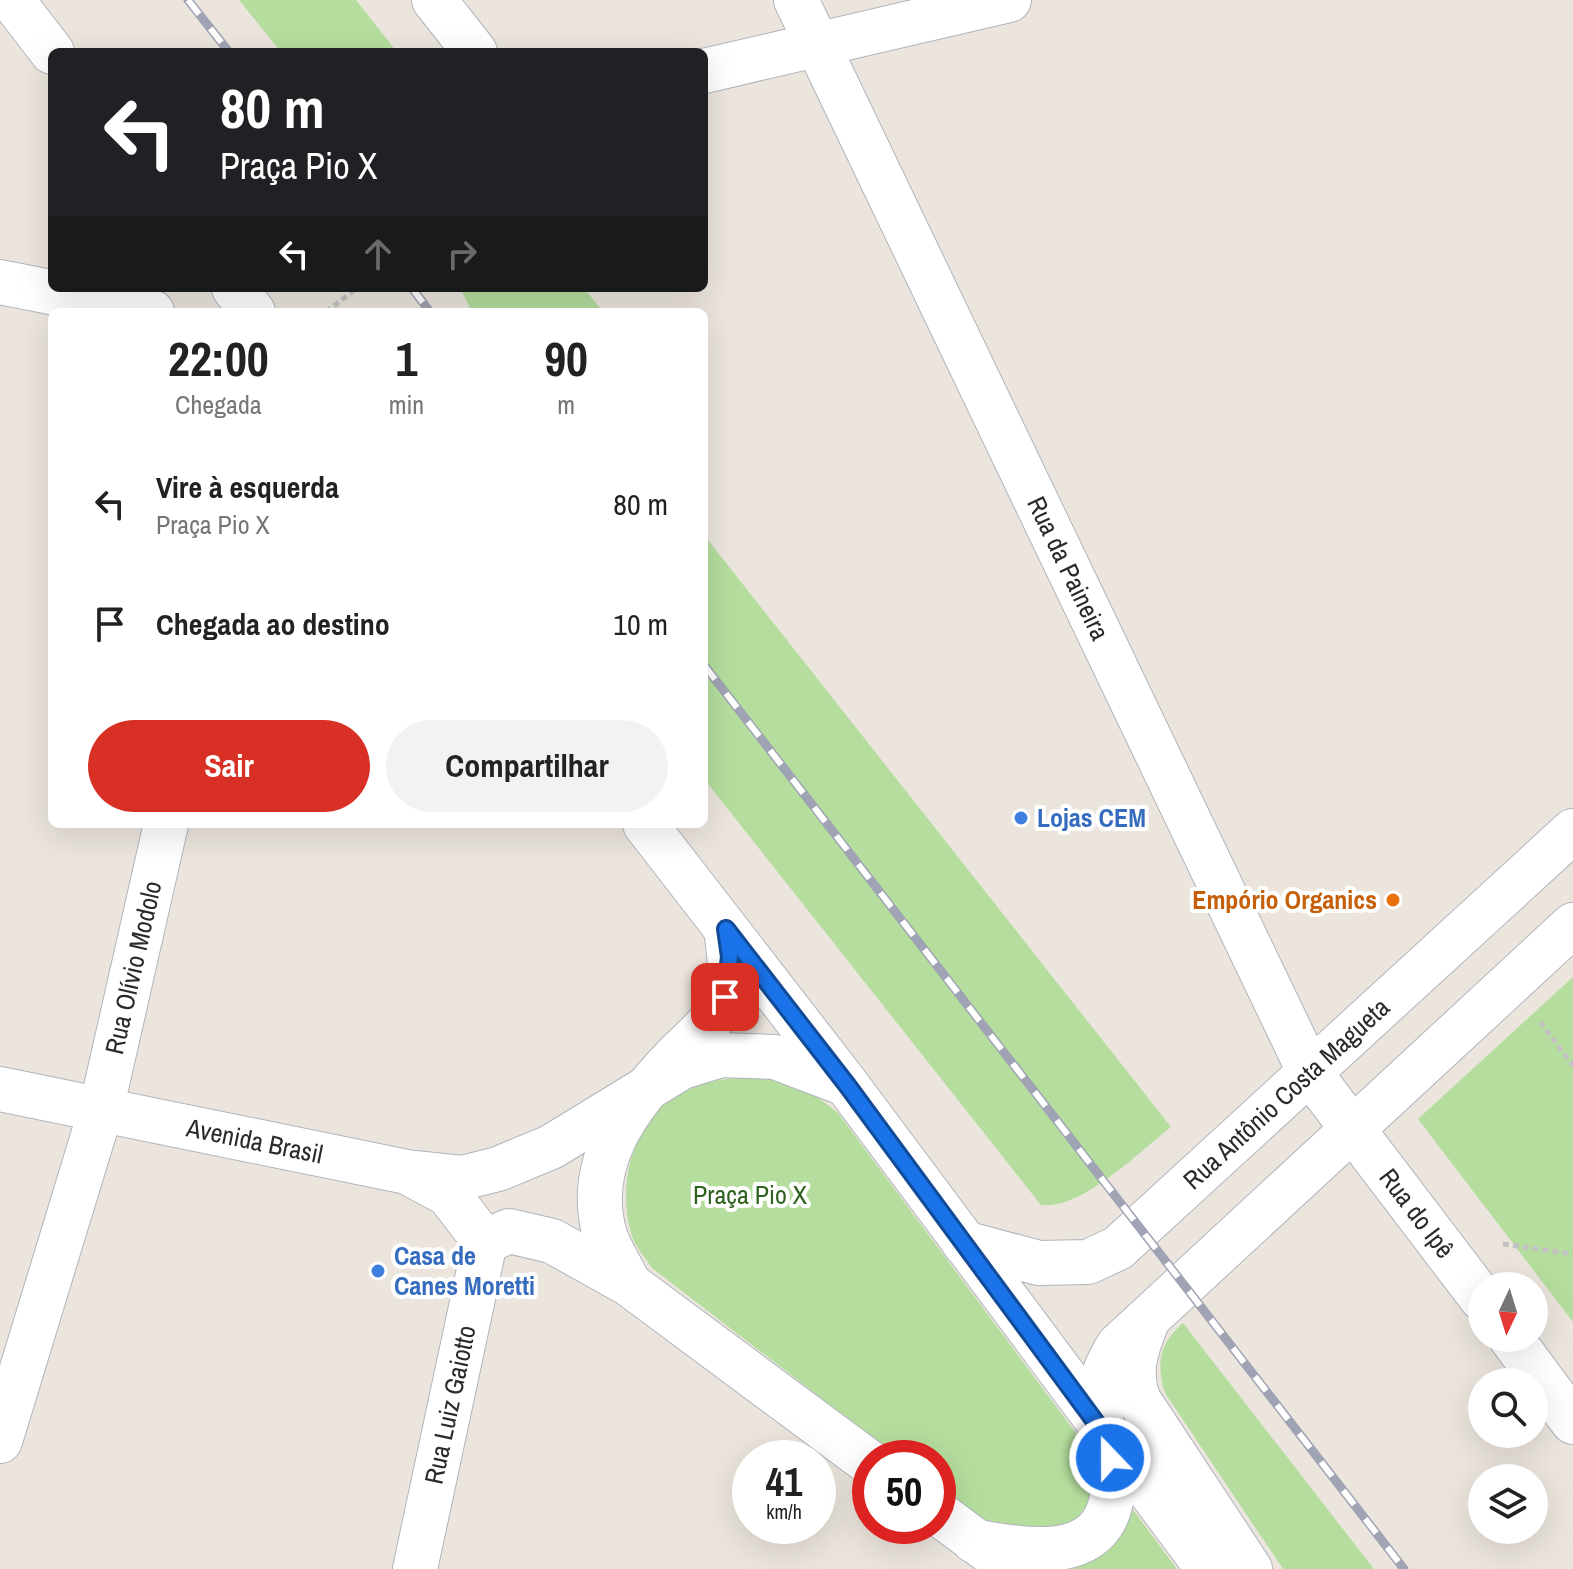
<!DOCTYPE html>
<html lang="pt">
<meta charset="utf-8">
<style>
body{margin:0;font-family:"Archivo Narrow",sans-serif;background:#f2f2f2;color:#222;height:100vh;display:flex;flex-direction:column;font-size:30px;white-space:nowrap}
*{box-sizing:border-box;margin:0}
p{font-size:26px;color:#767676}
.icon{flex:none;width:44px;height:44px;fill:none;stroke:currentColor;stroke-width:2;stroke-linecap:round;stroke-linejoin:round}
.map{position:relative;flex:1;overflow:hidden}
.sheet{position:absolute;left:48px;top:308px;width:660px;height:520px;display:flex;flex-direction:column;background:#fff;border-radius:12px;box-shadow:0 8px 32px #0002}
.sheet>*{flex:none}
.guide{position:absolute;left:48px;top:48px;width:660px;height:244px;border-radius:12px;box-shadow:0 8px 32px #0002;background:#202124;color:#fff;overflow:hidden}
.needle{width:52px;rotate:184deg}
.controls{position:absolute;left:1468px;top:1272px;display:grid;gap:16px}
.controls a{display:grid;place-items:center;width:80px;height:80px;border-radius:50%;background:#fff;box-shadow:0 8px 32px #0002;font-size:40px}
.speed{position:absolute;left:732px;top:1440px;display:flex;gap:16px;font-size:40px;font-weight:700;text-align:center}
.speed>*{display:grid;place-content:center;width:104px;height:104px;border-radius:50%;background:#fff;box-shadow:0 8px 32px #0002;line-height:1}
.speed small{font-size:20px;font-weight:400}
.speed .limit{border:12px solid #d22;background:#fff;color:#111}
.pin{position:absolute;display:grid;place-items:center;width:68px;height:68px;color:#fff;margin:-34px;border-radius:16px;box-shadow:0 4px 12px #0006}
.me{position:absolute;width:88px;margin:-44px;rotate:338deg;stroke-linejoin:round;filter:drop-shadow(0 0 6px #0008)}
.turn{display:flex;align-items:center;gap:28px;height:168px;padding:0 40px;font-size:36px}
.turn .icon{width:104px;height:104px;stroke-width:2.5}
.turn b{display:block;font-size:56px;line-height:68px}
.lanes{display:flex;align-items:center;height:76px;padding:0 40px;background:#0003;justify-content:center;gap:40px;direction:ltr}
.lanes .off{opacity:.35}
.eta{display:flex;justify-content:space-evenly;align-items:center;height:136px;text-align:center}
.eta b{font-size:48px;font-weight:700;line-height:56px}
.primary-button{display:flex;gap:16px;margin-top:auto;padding:16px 40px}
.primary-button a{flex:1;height:92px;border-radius:48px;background:#d93025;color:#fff;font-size:32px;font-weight:700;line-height:92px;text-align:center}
.primary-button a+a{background:#f2f2f2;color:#222}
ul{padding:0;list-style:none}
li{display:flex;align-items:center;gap:24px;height:120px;padding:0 40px}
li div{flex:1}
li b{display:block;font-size:30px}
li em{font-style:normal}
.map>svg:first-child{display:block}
.green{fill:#b5de9e}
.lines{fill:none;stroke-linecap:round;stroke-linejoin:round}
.street-casing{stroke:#b1b4bd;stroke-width:46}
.secondary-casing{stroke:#b1b4bd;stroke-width:46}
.path{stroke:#c3c3c3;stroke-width:5;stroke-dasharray:6 4;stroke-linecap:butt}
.street{stroke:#fff;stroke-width:44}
.secondary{stroke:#fff;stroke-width:44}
.rail-casing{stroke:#a0a3b3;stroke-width:9}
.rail{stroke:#fff;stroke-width:6;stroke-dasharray:18;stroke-linecap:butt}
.route-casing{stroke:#114b97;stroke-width:20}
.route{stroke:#1a73e8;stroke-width:14}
.shop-dot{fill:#3f7fe0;stroke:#fff;stroke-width:3}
.food-dot{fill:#e8710a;stroke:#fff;stroke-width:3}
.labels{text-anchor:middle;stroke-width:8;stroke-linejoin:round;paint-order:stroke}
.street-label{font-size:26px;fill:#2a2a2a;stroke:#fff}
.shop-label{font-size:26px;font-weight:bold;fill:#366cbe;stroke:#fff;text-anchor:start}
.food-label{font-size:26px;font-weight:bold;fill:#c56008;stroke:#fff;text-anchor:end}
.park-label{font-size:26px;fill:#2f621f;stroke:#fff}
</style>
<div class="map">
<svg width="1573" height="1569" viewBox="0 0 1573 1569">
<rect width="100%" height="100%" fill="#ebe5dd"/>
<path class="green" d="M239,0H356L397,52H281Z
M460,288H584L603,312H472Z
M704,535L1171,1127C1140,1151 1082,1210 1041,1205L704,779Z
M1573,977V1322L1418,1119Z
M770,1076L807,1089L838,1113L1177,1569H1044L938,1488V1458H899L652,1268C646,1258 635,1247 632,1236C615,1186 634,1106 690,1087C715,1078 744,1077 770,1076Z
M1183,1323L1374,1569H1283L1165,1393C1156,1363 1159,1344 1183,1323Z"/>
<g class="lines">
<defs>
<g id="street">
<path d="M434,0L475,52"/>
<path id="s1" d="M796,0L1310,1073L1482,1299"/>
<path d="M704,71L1009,0"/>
<path d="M1511,1338L1573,1422"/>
<path id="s2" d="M0,1441L101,1110L166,824"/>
<path id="s3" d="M415,1569L485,1242"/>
</g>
<g id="secondary">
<path d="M12,0L52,52"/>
<path d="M0,282L152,312"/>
<path d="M234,288L253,312"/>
<path d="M645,824L847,1085L1208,1569"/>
<path id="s4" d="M0,1089L407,1172L448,1194L485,1242L509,1231L552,1241L629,1284L870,1463"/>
<path d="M414,1173L462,1178L498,1169L551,1147L682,1067L721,1055L775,1057L846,1084"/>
<path id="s5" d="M964,1243L1039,1263L1088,1262L1118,1248L1573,831"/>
<path d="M629,1284C622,1268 610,1251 605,1235C584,1163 629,1105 675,1057C693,1039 717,1020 726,996C733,975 729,951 726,929"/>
<path d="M1146,1324C1135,1352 1129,1370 1138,1399L1250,1569"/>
<path d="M938,1513L997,1557"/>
<path d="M974,1541C1033,1553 1116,1565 1113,1476C1112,1450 1097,1422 1099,1397C1101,1377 1108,1363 1118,1346L1573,925"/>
</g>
</defs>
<use href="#street" class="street-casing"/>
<use href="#secondary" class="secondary-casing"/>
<path class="path" d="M326,312L357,288
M1540,1022L1573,1066
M1503,1244L1573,1254"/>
<use href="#street" class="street"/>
<use href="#secondary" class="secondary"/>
<defs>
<path id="rail" d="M188,0L229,52
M412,288L430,312
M704,665L1404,1569"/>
</defs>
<use href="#rail" class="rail-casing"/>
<use href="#rail" class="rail"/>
</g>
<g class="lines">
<defs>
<path id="route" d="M725,997L730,957L726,929L847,1085L1108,1439L1110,1458"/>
</defs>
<use href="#route" class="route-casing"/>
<use href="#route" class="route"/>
</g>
<g class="shop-dot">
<circle cx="1021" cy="818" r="8"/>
<circle cx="378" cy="1271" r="8"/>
</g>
<circle class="food-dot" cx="1393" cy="900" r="8"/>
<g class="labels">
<g class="street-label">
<text dy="9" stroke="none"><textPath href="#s1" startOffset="630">Rua da Paineira</textPath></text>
<text dy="9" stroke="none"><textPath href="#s2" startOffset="492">Rua Olívio Modolo</textPath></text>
<text dy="9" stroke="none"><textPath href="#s5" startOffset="388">Rua Antônio Costa Magueta</textPath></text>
<text dy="9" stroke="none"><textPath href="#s4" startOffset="260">Avenida Brasil</textPath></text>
<text dy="9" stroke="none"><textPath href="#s1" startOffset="1366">Rua do Ipê</textPath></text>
<text dy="9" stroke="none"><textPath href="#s3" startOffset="168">Rua Luiz Gaiotto</textPath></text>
</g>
<g class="shop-label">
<text x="1037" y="827">Lojas CEM</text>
<text x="394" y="1265">Casa de<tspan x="394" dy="30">Canes Moretti</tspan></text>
</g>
<g class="food-label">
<text x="1377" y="909">Empório Organics</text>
</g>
<g class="park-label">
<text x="750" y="1204">Praça Pio X</text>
</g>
</g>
</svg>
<div class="controls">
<a><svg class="needle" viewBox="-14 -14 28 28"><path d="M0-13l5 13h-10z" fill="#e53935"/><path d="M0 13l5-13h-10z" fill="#767676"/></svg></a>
<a><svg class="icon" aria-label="search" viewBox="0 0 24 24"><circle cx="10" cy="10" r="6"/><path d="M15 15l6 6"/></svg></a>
<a><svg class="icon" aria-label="layers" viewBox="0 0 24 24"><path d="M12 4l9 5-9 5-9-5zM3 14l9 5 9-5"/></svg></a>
</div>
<div class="speed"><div>41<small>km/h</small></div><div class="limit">50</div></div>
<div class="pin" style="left:725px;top:997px;background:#d93025"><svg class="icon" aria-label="arrive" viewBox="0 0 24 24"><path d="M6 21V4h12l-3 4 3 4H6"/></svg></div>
<svg class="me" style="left:1110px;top:1458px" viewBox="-20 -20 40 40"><circle r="17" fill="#1a73e8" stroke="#fff" stroke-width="3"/><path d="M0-11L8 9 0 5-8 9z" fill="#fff"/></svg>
<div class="guide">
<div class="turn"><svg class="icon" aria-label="left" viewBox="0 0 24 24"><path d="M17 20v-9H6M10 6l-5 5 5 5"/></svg><div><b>80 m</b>Praça Pio X</div></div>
<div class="lanes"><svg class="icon" aria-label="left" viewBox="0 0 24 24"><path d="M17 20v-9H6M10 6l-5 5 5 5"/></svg><svg class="icon off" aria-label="ahead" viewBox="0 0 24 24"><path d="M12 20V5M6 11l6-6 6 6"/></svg><svg class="icon off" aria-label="right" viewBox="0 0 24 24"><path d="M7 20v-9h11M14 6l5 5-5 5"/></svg></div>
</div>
<section class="sheet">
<div class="eta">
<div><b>22:00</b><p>Chegada</p></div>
<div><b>1</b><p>min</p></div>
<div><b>90</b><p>m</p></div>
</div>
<ul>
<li><svg class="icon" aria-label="left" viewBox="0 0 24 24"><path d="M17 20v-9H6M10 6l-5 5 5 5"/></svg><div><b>Vire à esquerda</b><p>Praça Pio X</p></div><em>80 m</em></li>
<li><svg class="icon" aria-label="arrive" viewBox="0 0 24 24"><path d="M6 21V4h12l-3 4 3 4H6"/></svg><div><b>Chegada ao destino</b></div><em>10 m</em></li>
</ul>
<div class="primary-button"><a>Sair</a><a>Compartilhar</a></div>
</section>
</div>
